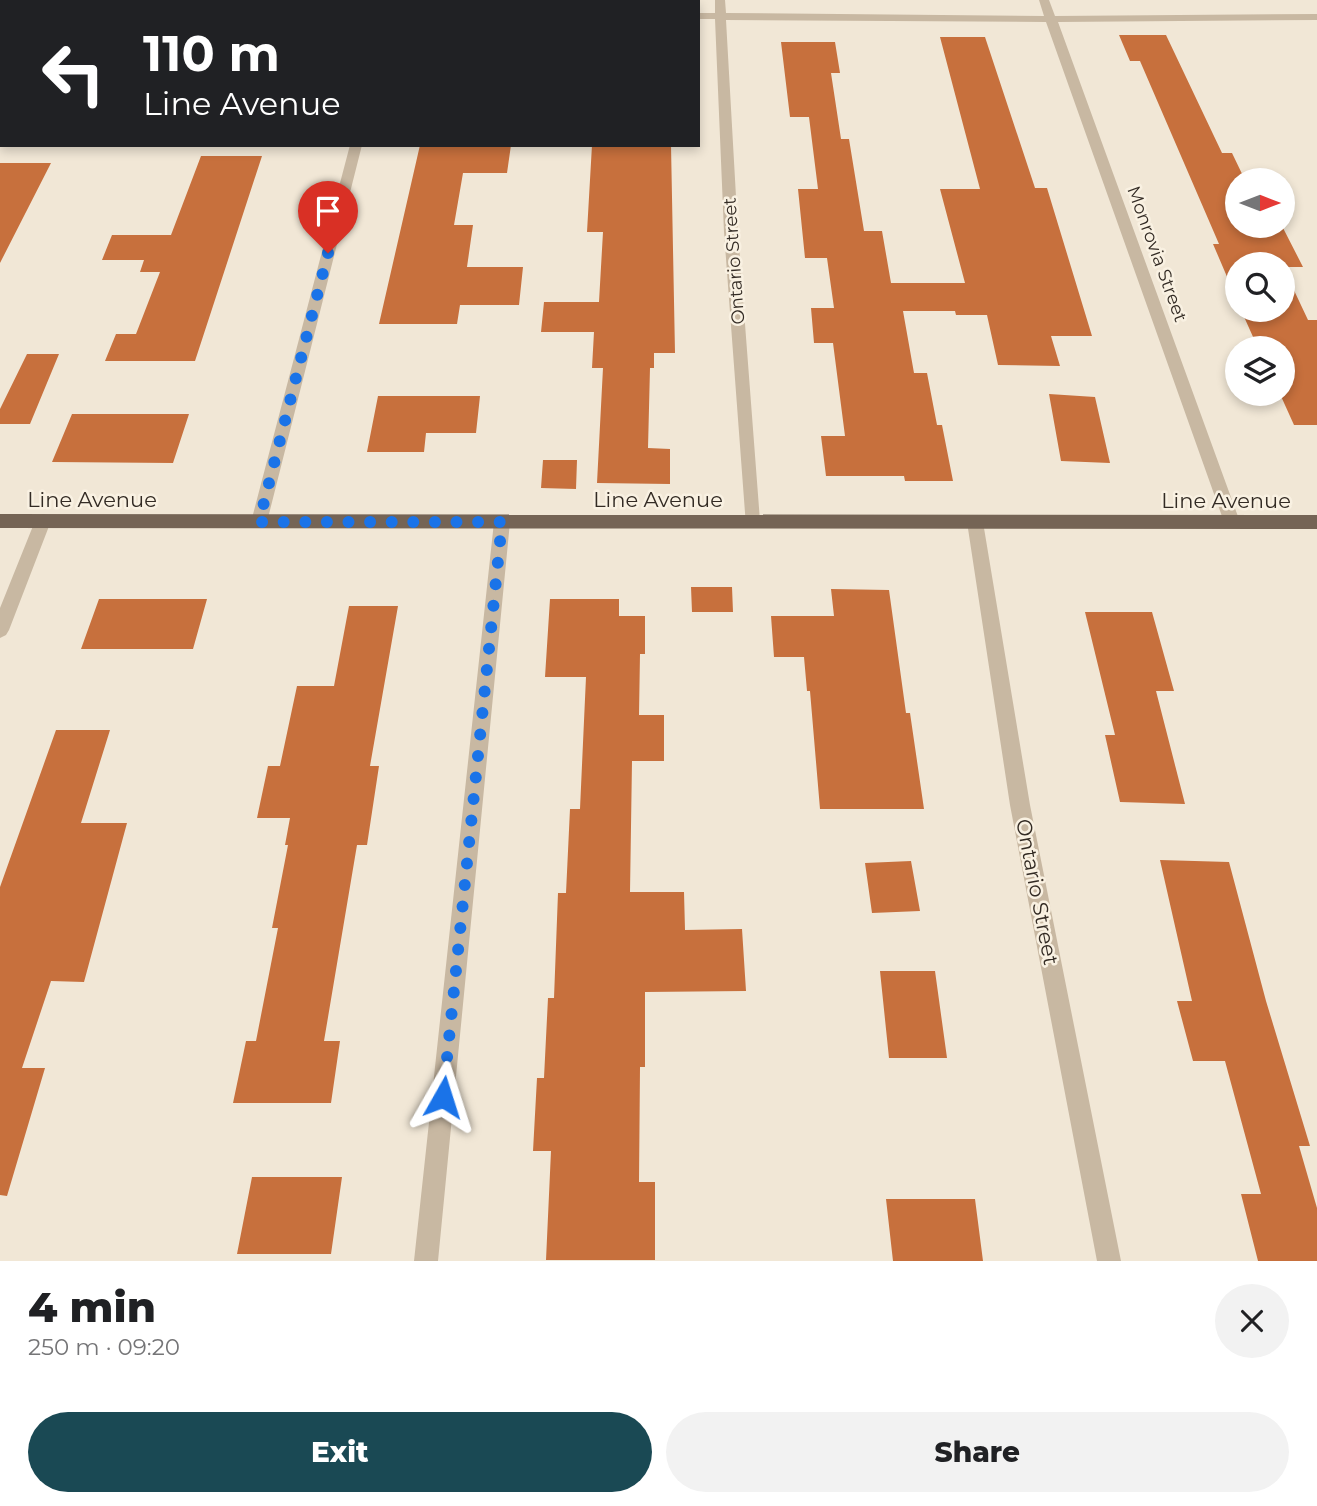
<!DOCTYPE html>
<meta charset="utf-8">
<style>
body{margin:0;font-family:Montserrat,sans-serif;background:#f2f2f2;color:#202124;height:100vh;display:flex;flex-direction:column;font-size:26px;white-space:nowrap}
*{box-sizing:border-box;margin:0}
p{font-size:23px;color:#757577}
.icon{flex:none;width:38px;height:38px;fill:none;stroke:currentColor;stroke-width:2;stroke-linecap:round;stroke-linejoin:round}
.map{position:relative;height:1261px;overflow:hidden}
.drawer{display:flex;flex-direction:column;background:#fff;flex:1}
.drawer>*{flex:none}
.banner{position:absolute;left:0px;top:0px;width:700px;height:147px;box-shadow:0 4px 10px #0003;background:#202124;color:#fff;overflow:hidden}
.needle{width:46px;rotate:90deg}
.tools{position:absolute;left:1225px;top:168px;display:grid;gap:14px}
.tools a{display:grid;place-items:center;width:70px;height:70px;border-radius:50%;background:#fff;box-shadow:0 4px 10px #0003;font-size:35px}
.pin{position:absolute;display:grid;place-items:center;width:60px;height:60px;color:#fff;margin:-72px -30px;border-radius:50% 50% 50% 0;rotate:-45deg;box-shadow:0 0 7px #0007}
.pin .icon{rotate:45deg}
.me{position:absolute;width:77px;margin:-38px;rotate:6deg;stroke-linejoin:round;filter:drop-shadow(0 0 5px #0008)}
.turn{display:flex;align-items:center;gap:24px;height:147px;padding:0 28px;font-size:32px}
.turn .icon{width:91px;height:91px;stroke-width:2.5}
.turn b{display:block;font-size:49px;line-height:60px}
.round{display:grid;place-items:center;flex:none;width:74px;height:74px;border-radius:37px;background:#f2f2f2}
.head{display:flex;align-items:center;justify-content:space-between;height:119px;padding:0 28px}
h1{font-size:42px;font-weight:800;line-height:52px}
.primary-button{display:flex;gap:14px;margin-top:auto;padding:14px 28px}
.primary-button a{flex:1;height:80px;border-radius:42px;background:#1a4954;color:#fff;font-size:28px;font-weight:800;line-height:80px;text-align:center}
.primary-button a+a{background:#f2f2f2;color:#202124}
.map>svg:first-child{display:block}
.building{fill:#c7703d}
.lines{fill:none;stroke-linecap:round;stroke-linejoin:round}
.minor{fill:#c8b8a2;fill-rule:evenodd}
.major{fill:#756455;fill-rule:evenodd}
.route{stroke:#1a73e8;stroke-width:12;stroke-dasharray:0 21.6}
.labels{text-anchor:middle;stroke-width:5;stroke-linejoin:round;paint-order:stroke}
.far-street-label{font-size:18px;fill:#332b24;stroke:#f9f1e2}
.street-label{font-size:21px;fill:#332b24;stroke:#f9f1e2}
</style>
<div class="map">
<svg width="1317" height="1261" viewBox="0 0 1317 1261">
<rect width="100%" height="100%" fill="#f1e7d6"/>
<path class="building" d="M1119,35H1166L1222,153H1232L1245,180H1237V226H1282L1303,267H1283L1308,320H1317V425H1294L1280,394H1283V348H1258L1241,310H1283V264H1237V300L1213,244H1219L1140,61H1130Z
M940,37H985L1035,188H1047L1092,336H1051L1060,366L998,365L987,315H956L955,311H903L914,373H927L937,425H942L953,481H905L904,476H826L821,436H845L833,343H814L811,308H834L827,258H805L798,189H818L809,117H790L781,42H835L840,73H831L841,139H849L864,231H882L891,283H965L940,189H980Z
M420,145H511L507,173H463L454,225H473L467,267H523L519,305H460L457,324H379Z
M592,145H671L675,353H654V368H650L648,448L670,449V484L597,483L603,368H592L594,332H541L544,302H599L603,232H587Z
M201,156H262L195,361H105L116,334H136L160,272H140L144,260H102L112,235H171Z
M0,163H51L0,263Z
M27,354H59L30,424H0V409Z
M1049,394L1095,397L1110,463L1061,461Z
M378,396H480L476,433H426L424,452H367Z
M72,414H189L173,463L52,462Z
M543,460H577L576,489L541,488Z
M691,587H732L733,612H692Z
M831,589L889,590L906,713H910L924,809H820L810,691H807L804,657H774L771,616H834Z
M99,599H207L193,649H81Z
M550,599H619V616H645V654H640L639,715H664V761H632L630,892H684L685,930L742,929L746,991L645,992V1067H640L639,1182H655V1260H546L551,1151H533L537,1078H544L548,998H554L558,893H566L570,809H580L586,677H545Z
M349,606H398L370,766H379L367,845H357L324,1041H340L331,1103H233L246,1041H256L278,928H272L288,845H285L290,818H257L268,766H280L297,686H334Z
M1085,612H1152L1174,691H1156L1185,804L1120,802L1105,735H1115Z
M56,730H110L81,823H127L84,982L51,981L22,1068H45L7,1196L0,1195V887Z
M1160,860L1229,862L1266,1001L1310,1146H1299L1317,1208V1261H1258L1241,1194H1261L1225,1061H1193L1177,1001H1192Z
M911,861L920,911L872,913L865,863Z
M880,971H935L947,1058H889Z
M252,1177H342L331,1254H237Z
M886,1199H975L983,1261H893Z"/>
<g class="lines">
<path class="minor" d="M388,0H398V2H388Z
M715,0H725L726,13L1044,16L1039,0H1049L1055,16L1317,14V20L1058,22L1240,522L1238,527H1226L1224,522L1046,22L726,20L738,232L760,521L758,526H746L724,232L715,19H698V13H715Z
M0,13H2V19H0Z
M350,145H362L267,522L265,527H253L251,522Z
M43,514L49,516L51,521L9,630L6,635L0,638V608L35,521L37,516Z
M502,515L508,517L510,522L438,1261H414L494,522L496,517Z
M975,515L981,517L983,522L1030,805L1121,1261H1097L1010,805L967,522L969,517Z"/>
<path class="major" d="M0,514L1317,515V529L0,528Z"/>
</g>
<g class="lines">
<path class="route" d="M328,253L259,522H502L443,1097"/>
</g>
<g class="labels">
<g class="far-street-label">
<text transform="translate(1157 254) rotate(70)" y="6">Monrovia Street</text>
<text transform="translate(734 261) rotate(-94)" y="6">Ontario Street</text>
</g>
<g class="street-label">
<text x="92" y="507">Line Avenue</text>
<text x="658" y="507">Line Avenue</text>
<text x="1226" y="508">Line Avenue</text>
<text transform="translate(1037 892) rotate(79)" y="7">Ontario Street</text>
</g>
</g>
</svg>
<div class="tools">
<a><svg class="needle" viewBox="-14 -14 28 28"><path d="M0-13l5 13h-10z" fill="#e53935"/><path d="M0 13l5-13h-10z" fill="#757577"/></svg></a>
<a><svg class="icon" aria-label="search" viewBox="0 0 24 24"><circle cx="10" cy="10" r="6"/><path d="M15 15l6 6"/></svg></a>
<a><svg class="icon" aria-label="layers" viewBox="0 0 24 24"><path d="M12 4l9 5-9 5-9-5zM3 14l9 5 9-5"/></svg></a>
</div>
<div class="pin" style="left:328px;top:253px;background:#d93025"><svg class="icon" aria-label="arrive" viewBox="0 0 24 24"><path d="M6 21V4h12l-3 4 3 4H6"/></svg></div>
<svg class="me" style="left:443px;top:1097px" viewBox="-20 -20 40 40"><path d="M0-17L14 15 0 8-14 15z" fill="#1a73e8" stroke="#fff" stroke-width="4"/></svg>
<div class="banner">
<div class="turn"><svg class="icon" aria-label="left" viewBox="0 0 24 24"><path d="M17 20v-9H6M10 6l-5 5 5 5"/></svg><div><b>110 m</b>Line Avenue</div></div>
</div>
</div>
<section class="drawer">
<div class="head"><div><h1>4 min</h1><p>250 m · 09:20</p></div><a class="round"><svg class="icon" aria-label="close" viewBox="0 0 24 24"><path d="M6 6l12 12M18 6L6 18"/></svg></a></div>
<div class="primary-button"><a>Exit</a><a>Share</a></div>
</section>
